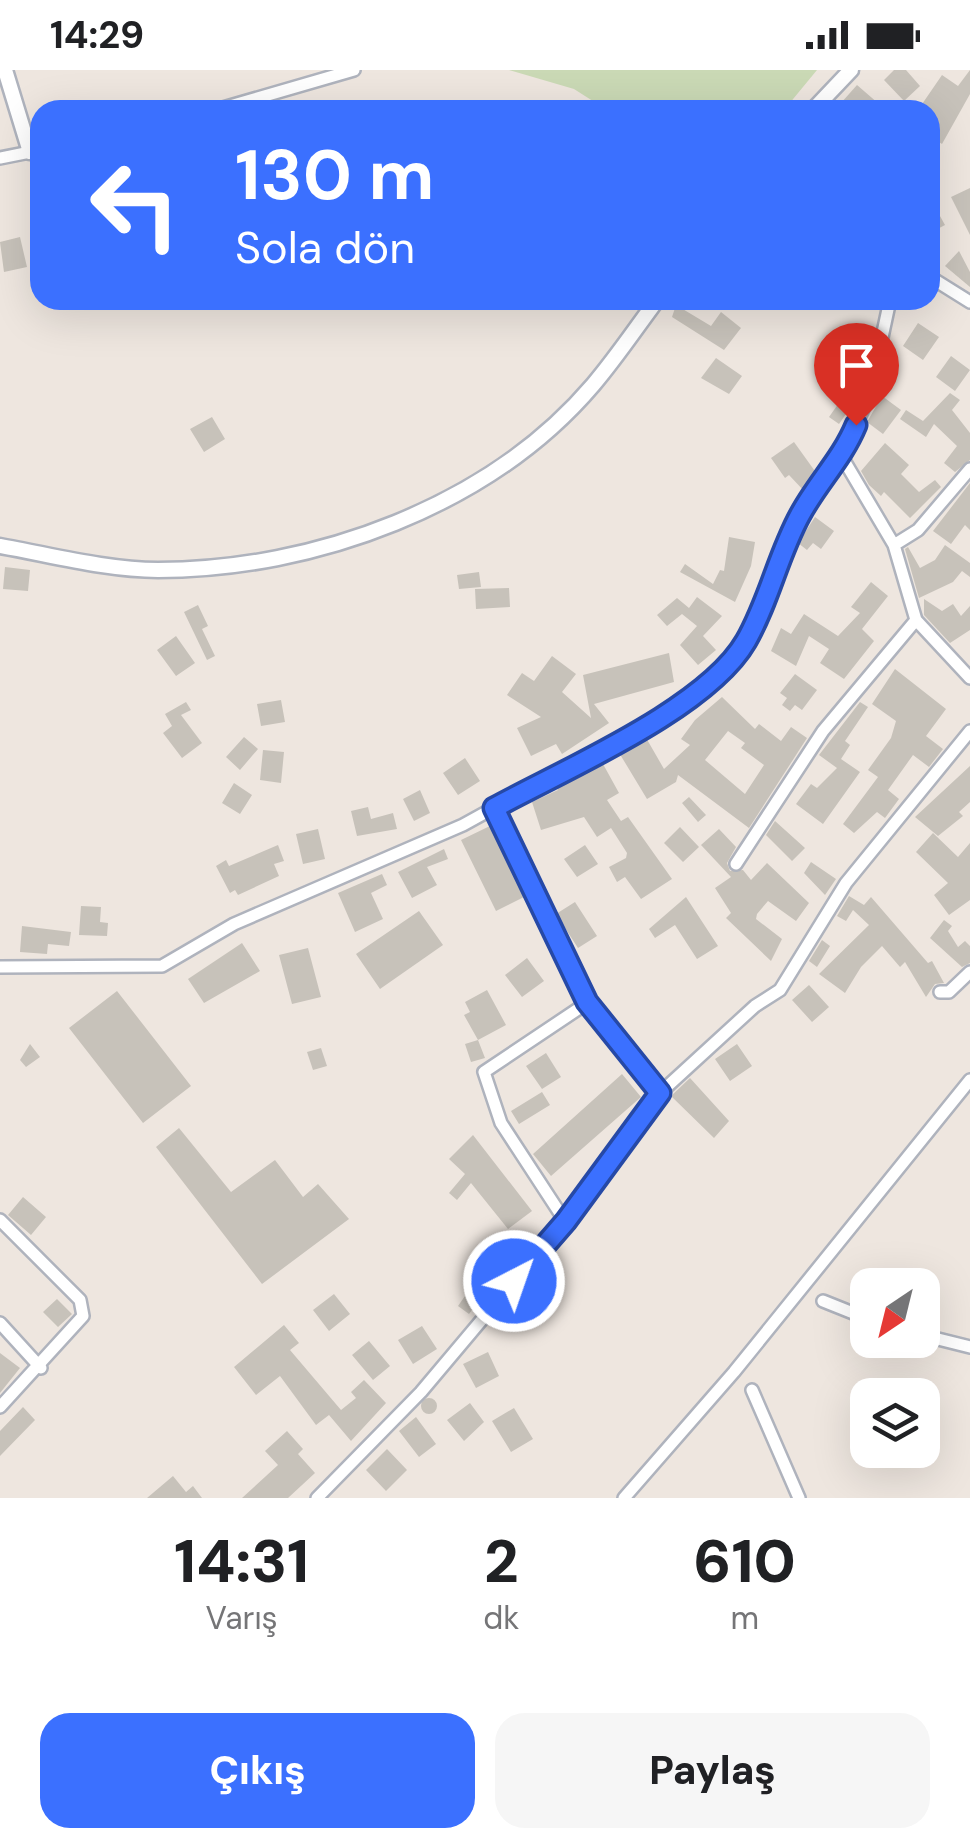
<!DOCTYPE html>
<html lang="tr">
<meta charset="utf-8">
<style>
body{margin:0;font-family:"DM Sans",sans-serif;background:#f6f6f6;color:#202124;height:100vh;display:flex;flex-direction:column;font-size:38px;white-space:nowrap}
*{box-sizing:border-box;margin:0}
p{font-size:32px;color:#757577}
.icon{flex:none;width:55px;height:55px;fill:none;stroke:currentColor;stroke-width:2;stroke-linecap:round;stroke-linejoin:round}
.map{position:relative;height:1428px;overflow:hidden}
.side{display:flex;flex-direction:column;background:#fff;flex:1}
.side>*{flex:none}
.hud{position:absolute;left:30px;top:30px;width:910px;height:210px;border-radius:30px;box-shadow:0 10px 40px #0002;background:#3b70ff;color:#fff;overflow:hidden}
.needle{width:65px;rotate:215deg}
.fabs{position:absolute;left:850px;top:1198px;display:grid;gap:20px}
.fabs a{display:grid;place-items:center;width:90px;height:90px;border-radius:20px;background:#fff;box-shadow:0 10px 40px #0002;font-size:50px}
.pin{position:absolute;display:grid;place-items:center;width:85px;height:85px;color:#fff;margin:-102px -42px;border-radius:50% 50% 50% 0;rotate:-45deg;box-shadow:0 0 10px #0007}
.pin .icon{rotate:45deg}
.me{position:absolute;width:110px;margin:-55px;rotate:41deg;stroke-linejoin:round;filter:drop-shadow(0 0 8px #0008)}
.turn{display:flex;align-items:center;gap:35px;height:210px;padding:0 40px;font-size:45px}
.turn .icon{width:130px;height:130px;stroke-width:2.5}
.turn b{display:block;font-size:70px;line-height:85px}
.eta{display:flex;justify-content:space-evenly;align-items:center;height:170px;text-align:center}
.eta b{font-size:60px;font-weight:800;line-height:70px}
.cta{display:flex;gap:20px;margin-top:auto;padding:20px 40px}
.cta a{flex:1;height:115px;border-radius:30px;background:#3b70ff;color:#fff;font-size:40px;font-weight:800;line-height:115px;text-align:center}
.cta a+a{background:#f6f6f6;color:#202124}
.status{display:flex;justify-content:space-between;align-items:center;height:70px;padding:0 50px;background:#fff;direction:ltr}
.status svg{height:28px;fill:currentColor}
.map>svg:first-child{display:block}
.cemetery{fill:#cad9b5}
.building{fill:#c7c2ba;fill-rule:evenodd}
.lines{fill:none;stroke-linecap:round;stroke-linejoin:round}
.minor-casing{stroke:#afb3bd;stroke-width:16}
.tertiary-casing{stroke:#afb3bd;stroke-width:19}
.minor{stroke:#fff;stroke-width:11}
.tertiary{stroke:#fff;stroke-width:14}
.route-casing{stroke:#2649a6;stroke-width:25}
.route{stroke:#3b70ff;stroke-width:18}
</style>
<div class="status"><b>14:29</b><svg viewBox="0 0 49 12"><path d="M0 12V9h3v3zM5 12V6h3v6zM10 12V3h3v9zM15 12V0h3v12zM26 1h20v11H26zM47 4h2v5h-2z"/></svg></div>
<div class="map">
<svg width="970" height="1428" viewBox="0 0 970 1428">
<rect width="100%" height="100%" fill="#eee6df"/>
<path class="cemetery" d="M509,0H817L784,40H607L574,19Z"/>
<path class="building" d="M894,0H906L920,16L904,31L884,10Z
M970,0V24L942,74L930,66V40H918L942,5L958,16Z
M857,15L879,34L873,40H848L841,33Z
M970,118V165L951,127Z
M930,128L945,155L930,163Z
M20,167L27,197L4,202L0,172Z
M959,181L970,202V217L945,196Z
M676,235L711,256L721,242L741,258L724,280L672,247Z
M918,253L939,267L923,290L903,276Z
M841,270L865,281L850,314L826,303Z
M951,286L970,300L955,321L936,307Z
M716,288L742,306L729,324L701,308Z
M950,323L960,330L952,340L970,363V390L955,402L944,393L957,376L934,354L926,367L900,349L906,340L923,351Z
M882,326L901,340L883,364L867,352Z
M841,330L851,337L839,354L829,347Z
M212,347L225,369L204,382L190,359Z
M794,372L817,404L805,422L789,405L785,408L771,388Z
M885,373L909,395L901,404L919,422L935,410L941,417L910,448L884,422L881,426L869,415L861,401Z
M970,413V460L965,455L951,474L933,461Z
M815,447L834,461L821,479L813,473L807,480L798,473Z
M729,467L755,472L751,496L735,532L680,502L685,494L713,514L720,500L724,501Z
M945,475L970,493V507L962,501L953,512L919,528L905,479L908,477L920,498L935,490Z
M5,497L30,500L28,521L3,519Z
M479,502L481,517L459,519L457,505Z
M871,512L888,526L862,559L874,571L844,609L820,593L829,579L809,566L796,596L771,581L781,558L791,564L804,544L838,566L860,543L851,537Z
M509,518L510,537L476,539L475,519Z
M697,527L722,546L703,566L716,580L698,595L680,575L697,556L682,544L667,556L657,545L677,528L689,538Z
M924,529L942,541L953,534L961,546L970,536V560L950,573L924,545Z
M198,535L208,556L202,559L215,586L207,590L184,542Z
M176,566L195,593L176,606L157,580Z
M669,583L674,612L594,634L609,653L562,684L556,674L531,686L517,658L541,647L507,625L522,603L534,611L552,586L576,604L562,622L591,648L583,605Z
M895,599L946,639L926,666L943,679L929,697L913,685L888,720L899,729L885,748L877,742L854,763L843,754L878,707L868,700L891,668L896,651L872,634Z
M795,604L817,620L802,640L795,635L790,641L782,635L787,628L780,623Z
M722,627L755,659L759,654L781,671L791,657L807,668L749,758L678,705L676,712L647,729L618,681L645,666L664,699L690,675L681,669L695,650ZM728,661L745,673L741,678L764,695L745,724L705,690Z
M281,630L285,652L261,656L257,634Z
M186,632L191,640L181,645L202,673L182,688L163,663L172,656L165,644Z
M860,632L868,637L845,671L850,675L841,689L860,702L823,754L796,734L811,714L817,718L837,698L819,685Z
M244,667L258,679L240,700L226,687Z
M263,680L284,682L281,713L260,710Z
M465,688L480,711L458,725L443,703Z
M603,694L619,723L607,730L621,751L628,747L672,809L641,829L625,807L617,812L609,797L626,788L627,783L611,758L597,767L584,747L541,760L532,732L558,720L555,715L572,706L574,710Z
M970,696V732L959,742L963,746L938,766L915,747Z
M234,713L252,725L240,744L222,733Z
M420,720L430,743L414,751L403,729Z
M689,727L706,745L698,752L682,733Z
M368,737L371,749L393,743L397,759L357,766L351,741Z
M775,751L805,778L792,791L766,765Z
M492,755L526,826L496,841L461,770Z
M680,757L699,777L683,792L664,773Z
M318,759L325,789L303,794L296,764Z
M719,759L736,777L727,793L730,801L743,800L751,810L767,793L809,833L796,851L768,831L757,844L756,849L782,869L771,891L726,848L731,843L715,818L731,807L701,775Z
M933,763L958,787L970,773V830L949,845L934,825L948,813L916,782Z
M278,775L284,791L274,794L279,806L238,825L235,820L230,823L216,796L226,790L229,796Z
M585,775L598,794L577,807L564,789Z
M444,779L448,789L427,797L437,815L412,828L398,802Z
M811,792L836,809L825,825L804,803Z
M382,804L387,815L371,823L383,849L355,862L338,823Z
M849,826L864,835L871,827L928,893L932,891L944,913L935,914L926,927L905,892L900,897L882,876L861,897L845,923L819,904L869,855L853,840L846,851L837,846Z
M686,827L718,876L697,889L675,855L655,868L649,859Z
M575,832L597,866L578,878L556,844Z
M81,836L101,837L100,852L108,853L107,866L79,865Z
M419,841L443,875L380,919L356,884Z
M944,850L952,856L948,861L958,877L965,871L970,876V893L962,897L930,868Z
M22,856L71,862L69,876L48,874L47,884L20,882Z
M822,870L830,876L817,897L809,891Z
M242,873L260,901L204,933L188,909Z
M308,878L321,927L292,934L279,885Z
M527,888L544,911L522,927L505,905Z
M809,915L829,937L812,952L792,930Z
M487,920L506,955L478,970L485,988L471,992L465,974L478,970L464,945L470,942L465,932Z
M117,921L191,1016L143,1053L69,958Z
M30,974L40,987L26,997L20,990Z
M737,974L752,996L730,1011L715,989Z
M321,978L327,996L313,1000L307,982Z
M546,983L561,1007L542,1019L526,996Z
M622,1004L641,1027L551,1106L533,1084Z
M690,1008L729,1051L714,1068L671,1026Z
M542,1022L550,1035L519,1054L511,1041Z
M179,1058L231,1122L275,1090L303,1127L318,1114L349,1149L262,1214L156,1077Z
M473,1065L532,1141L508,1159L471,1113L457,1130L449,1123L465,1104L449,1089Z
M23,1127L46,1147L31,1165L8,1145Z
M467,1223L478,1232L469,1244L458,1236Z
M334,1224L350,1244L329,1261L313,1240Z
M57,1229L72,1244L58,1257L43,1242Z
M284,1255L299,1273L290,1280L341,1340L356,1328L351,1322L364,1310L386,1333L351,1371L329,1345L316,1355L280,1306L256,1325L234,1297Z
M422,1256L437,1279L413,1294L398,1270Z
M369,1271L390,1296L373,1310L352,1285Z
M488,1282L499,1306L476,1318L463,1294Z
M0,1283L20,1298L0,1323Z
M421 1336a8 8 0 1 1 16 0a8 8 0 1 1-16 0Z
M470,1333L484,1352L464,1371L447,1350Z
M23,1337L35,1350L0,1386V1361Z
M514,1338L533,1369L511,1382L492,1351Z
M416,1347L436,1374L419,1387L399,1361Z
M287,1361L303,1379L298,1384L315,1403L288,1428H242L278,1395L265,1381Z
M387,1379L407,1400L386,1421L366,1400Z
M173,1406L186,1422L193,1416L202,1428H147Z"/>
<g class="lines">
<defs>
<path id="minor" d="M216,40L354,0
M0,88L40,80
M930,207L970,232
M842,387L894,475L916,550L970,608
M894,475L918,460L970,399
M494,738L587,933L660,1023
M736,794L823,661L916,550
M0,897L162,896L234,854L463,755L675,638L716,607L744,574L800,444L842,387L870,323L890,230
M940,922H949L970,902
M0,1150L80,1230L83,1246L0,1337
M565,1151L501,1053L484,1002L587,933
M823,1231L868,1249
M0,1253L41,1298
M922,1265L970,1277
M752,1320L799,1428
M317,1428L421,1322L565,1151L660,1023L755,936L780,920L846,813L970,661
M624,1428L734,1302L970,1010"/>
<path id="tertiary" d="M5,0L30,82
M813,40L851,0
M0,476C51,485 107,500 158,500C314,500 490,436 593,315C616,288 636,258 657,230"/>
</defs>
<use href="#minor" class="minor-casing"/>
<use href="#tertiary" class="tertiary-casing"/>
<use href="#minor" class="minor"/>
<use href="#tertiary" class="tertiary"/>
</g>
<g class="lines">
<defs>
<path id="route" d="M514,1211L566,1151L660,1023L587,932L494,738C563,700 707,639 746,571C769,531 778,485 800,445C817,413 842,389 856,355"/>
</defs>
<use href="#route" class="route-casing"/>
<use href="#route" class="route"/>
</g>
</svg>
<div class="fabs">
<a><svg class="needle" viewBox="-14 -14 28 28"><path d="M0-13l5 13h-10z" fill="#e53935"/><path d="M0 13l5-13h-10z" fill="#757577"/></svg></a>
<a><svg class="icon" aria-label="layers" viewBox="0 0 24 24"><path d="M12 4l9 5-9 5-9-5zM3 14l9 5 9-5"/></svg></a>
</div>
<div class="pin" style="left:856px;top:355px;background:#d93025"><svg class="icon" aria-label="arrive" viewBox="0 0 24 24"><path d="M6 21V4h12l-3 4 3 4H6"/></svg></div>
<svg class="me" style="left:514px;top:1211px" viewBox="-20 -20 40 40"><circle r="17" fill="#3b70ff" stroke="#fff" stroke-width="3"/><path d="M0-11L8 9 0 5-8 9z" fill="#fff"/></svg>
<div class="hud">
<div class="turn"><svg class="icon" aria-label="left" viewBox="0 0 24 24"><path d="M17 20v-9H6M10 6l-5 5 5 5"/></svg><div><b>130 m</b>Sola dön</div></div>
</div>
</div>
<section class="side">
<div class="eta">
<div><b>14:31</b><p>Varış</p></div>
<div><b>2</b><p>dk</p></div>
<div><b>610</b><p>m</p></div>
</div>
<div class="cta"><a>Çıkış</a><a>Paylaş</a></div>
</section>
